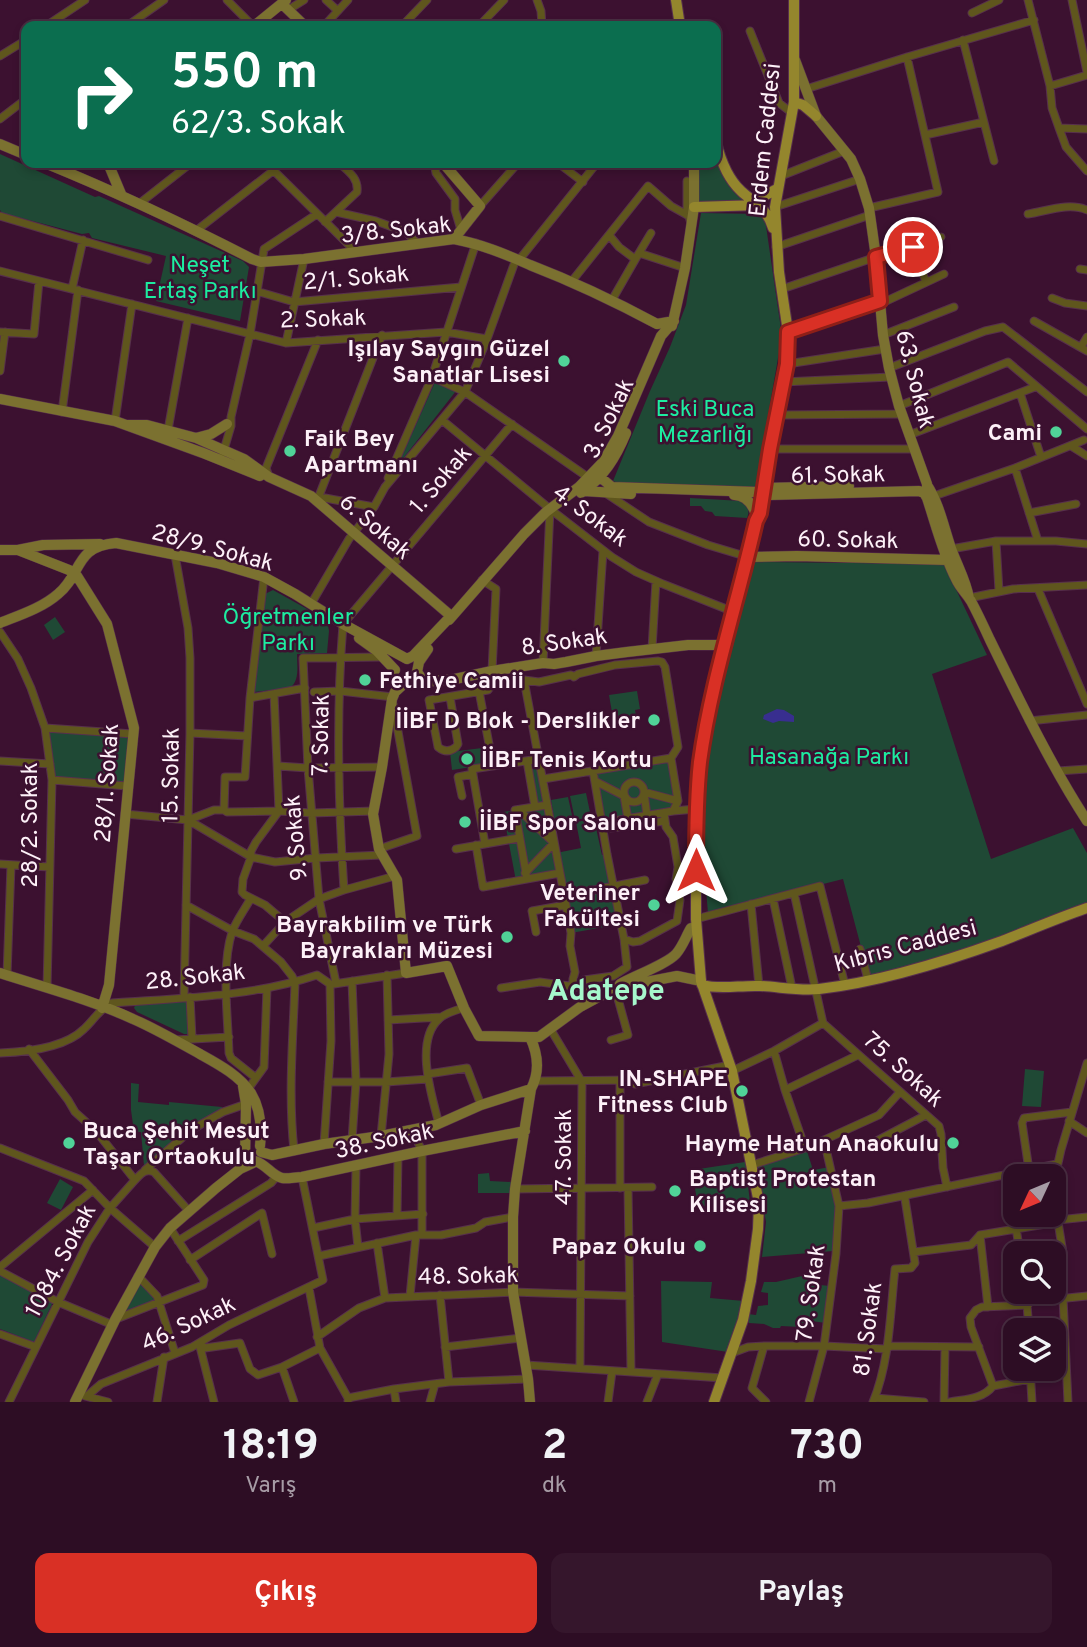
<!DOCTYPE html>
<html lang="tr">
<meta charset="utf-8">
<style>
body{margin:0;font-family:Overpass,sans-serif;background:#35162c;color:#f1f3f6;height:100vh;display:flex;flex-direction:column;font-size:26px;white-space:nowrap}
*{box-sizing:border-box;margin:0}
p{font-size:23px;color:#a79ca6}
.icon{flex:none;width:38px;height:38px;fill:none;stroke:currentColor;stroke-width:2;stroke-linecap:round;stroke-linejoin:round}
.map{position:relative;height:1402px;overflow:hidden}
.side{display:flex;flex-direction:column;background:#2d0d24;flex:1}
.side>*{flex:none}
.hud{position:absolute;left:21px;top:21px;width:700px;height:147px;border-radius:14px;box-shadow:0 4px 10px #0003,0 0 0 2px #482d41;background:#0b6e4f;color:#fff;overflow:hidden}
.needle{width:46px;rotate:226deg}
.tools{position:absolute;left:1003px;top:1164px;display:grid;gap:14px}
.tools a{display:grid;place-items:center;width:63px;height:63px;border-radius:14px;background:#2d0d24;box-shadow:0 4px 10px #0003,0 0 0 2px #482d41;font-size:35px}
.pin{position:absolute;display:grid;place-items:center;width:60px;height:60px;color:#fff;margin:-30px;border:4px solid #fff;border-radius:50%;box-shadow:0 2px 7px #0007}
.me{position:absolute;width:77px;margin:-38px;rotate:0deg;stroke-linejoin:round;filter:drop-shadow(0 0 5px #0008)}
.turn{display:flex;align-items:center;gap:24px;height:147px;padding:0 35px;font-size:32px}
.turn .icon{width:91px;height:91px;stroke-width:2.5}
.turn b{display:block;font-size:49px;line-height:60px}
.eta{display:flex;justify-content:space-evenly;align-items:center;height:119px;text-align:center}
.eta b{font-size:42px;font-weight:700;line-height:49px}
.cta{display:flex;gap:14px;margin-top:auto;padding:14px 35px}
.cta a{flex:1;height:80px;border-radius:14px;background:#d93025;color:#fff;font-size:28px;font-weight:700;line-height:80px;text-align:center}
.cta a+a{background:#35162c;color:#f1f3f6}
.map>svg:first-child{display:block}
.green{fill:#1f4935}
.water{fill:#382e8f}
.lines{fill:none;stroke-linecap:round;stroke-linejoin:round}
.street-casing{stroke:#57304c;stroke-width:9}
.secondary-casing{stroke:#57304c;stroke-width:11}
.primary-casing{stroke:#57304c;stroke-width:12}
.street{stroke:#5f561d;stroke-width:7}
.secondary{stroke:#7b7130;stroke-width:10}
.primary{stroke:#94862d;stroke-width:10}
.route-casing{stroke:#8d1f18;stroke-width:18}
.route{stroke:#d93025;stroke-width:12}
.poi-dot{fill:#50d398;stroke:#3c1130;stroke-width:2.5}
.labels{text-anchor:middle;stroke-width:5;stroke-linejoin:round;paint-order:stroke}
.street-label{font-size:23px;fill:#fdf1f8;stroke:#3c1130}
.park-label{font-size:23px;fill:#1deca0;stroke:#3c1130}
.poi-label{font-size:23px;font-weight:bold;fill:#fdf1f8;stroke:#3c1130;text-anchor:end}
.district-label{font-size:30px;font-weight:bold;fill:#a6f8cc;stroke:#3c1130}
</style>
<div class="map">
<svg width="1087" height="1402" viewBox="0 0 1087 1402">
<rect width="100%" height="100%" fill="#3c1130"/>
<path class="green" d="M716,151L722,173L745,203L699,205L698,163H716Z
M0,154L95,197L99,196L243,261L249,267L240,321L156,301L166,256L92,238L89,233L82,234L2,213L0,210Z
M701,213L760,214L765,219L781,329V341L755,490L618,483L613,481L650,391L670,347L686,305Z
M435,382L456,391L398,465Z
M690,498L742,501C748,506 750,511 747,518L715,516L712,512L705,511L701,506H690Z
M752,562L944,564L987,655L932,674L991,859L1073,828L1087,853V904L1005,936L908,967L869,977L843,879L708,913L699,809L713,713Z
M273,590L327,620L329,631L327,653L297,654C297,666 300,680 290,688L254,692L265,594Z
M55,617L65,632L53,640L44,625Z
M637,691L640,709L635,710L636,715L613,718L609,695Z
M45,728L133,734L127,786L52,780Z
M482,748L485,765L452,770L450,752Z
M671,758L678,801L673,811L602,823L593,771Z
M539,759L556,853L581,848L576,822L594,819L602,855L607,854L621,924L571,933L560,873L516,881L503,812L535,807L527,761Z
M586,793L591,817L575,820L570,796Z
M568,797L573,820L555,823L551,800Z
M190,1002L191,1034H184L137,1012L134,1008L136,1003Z
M1025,1069L1044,1071L1041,1107L1022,1106Z
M131,1083L139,1084L138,1102L169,1105V1102L222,1107L223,1110L191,1126L144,1166L141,1132H134L131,1110Z
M807,1151L813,1170L830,1167L837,1203L833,1251L762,1257L766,1222L756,1166Z
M745,1162L750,1202L698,1207L692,1170Z
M489,1173L490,1181L512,1182L513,1193H478V1174Z
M60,1179L73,1187L61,1210L47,1203Z
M0,1274L53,1302L34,1342L0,1329Z
M802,1276H820V1285L830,1286L826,1323L811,1321V1323H801V1327L781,1326L780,1328H773L764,1324L749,1323L748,1314L756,1315L758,1306L768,1305V1293L761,1292L764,1282H776Z
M140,1281L155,1297L156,1301L122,1315Z
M661,1281L712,1282L710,1298L744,1301L728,1352L662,1342Z"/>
<path class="water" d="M777,709L784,710L794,716V722L779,721L773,723L763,719L764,715Z"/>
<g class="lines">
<defs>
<path id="street" d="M227,0L253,26
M326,0L338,11
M537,0L541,11L542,26
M1028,0L1050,86L1052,108L1059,128L1066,147L1087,171
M1072,0L1087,72
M288,10L304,0
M972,13L999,0
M46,26L85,0
M127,26L164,0
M324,26L348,0
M402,26L427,0
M479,26L504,0
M750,31L779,103L792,113
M963,40L994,161
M0,56L26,40
M1050,86L1087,75
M806,89L907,57L1034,20
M0,119L26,99
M1059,128L1087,129
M925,135L984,122
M266,163L355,251
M434,163L436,173L455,199V210L461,230
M558,163L583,182
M781,176L844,151
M687,181V215
M140,203L191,163
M480,206L518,163
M775,207L860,179
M869,208L938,192L907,57
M336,212L376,221L406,232L417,243
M1028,214C1047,211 1069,202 1087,210
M0,216L148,260
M325,222L357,192C359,178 348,171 339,163
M197,230L274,170
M609,235L619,247L635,259
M776,247L870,215
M913,247L926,282
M639,253L651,233
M519,260L597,163
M1080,269L1087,270
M0,271L286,343L446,332L487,339
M572,281L648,186L671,206L689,216L691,224
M72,289L83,240
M782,289L876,257L941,237
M256,291L294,302L461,287
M1052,298L1065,303L1087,306
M612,300L639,253L685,268
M880,304L944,274
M1034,321L1087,351
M0,332L34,334L39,281
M788,332L880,301
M883,335L954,307
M286,343L304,259
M1081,347L1087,337
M787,364L885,349
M889,368L985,331L1003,327L1087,392
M0,371L5,332
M432,377L465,392L589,478
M783,382L891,377
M1020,393L1041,457
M899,406L1008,362L1087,429
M62,412L78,290
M777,415L902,414
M442,420L550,509L612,557L636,572L663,584L734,612
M115,421L132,304
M168,430L188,318
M909,435L1035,387
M1071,446L1087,456
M770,449H914
M223,453L231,426V417L250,334L264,249L317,214
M1015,468L1038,541
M269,477L266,468L318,340
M388,478L432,377L476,243
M607,494L649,522L708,545L748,557
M934,496L1015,468L1084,440
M317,501L382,335
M320,503L325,498L374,507
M1029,513L1076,504
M996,541L999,591
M951,549L996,541H1056L1087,544
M175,555L188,628L190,658V733L184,997
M482,580L496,589L492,671
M1038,589L1087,704
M969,598L1013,589L1087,585
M311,604L349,539L374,507L385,487L465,392L486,342L516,259
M0,632L18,659L31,688L45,728L52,780L47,988
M652,649L656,581
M596,656L603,551
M543,663L550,509
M524,680L566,905L571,933L570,946L575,972L573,979V986
M479,691L489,744
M314,692L340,691L393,697
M450,697L458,744L456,747C450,752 444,752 438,747L429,700L488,690L491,686L524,680L539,682L571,675L574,677L578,674L615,665L658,661L662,662L665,667L678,747L671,758L678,801L673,811
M250,698L305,688
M1029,721L1087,715
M45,728L133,734
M190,733L247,736
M490,749L493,766
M0,761L50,764
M527,761L535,807
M278,766L308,768L382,767
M1058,771L1087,769
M543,779L671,758
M52,780L127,786
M595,781L624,796L628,819
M624 792a10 10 0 1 1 20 0a10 10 0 1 1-20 0Z
M462,796L458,777L473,774
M224,810L227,812L279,811L274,694
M519,810L554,843L525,873
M374,811L312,813L279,811L256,842L251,851V857L243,879L242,892L245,895L265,905L285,922L319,899L344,890L395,876
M125,814L188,820L251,857L275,862L316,858L382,855
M647,816L644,792L678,801
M188,820L214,810H224L225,777H245L250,698L264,577
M602,823L673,811L696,809
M611,828L665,821
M485,844L472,769L539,759
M476,845L483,887L560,873
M379,849L417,836L393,704
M456,849L519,838
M0,864L49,867
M527,879L515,810L547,805
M344,890C338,801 336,712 343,624L512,424
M794,893L823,1023L939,1126L941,1134L943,1168L947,1187
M564,896L645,880
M251,898C245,909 236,921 232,932C221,967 228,1017 229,1053L231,1058L256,1078
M773,899L792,988
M751,904L759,986
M186,905L233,931L254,939L281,962L292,976L295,983C293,1038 288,1095 294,1150
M696,919L820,886L845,985
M536,932L532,911L566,905
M624,939L633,942L640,941L677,921L680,900L676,879L678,867L673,837L666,827L664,813
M263,946L285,922
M860,949L868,980
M7,975L11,865
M584,980L613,976L627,967L624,939L607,854L593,771
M352,981L356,1082L352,1140
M336,983L319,899L308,768L303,658L383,657
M334,984L406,973
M501,988L540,982L606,991
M190,997L192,1038
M388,1020L441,1017
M551,1030L582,1082L580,1368
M175,1040L229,1037
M611,1040L628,1035L615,988
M29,1049L68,1100L75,1112L96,1131L135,1180C141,1174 145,1168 154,1172L189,1211
M774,1051L785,1090L805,1148
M0,1053C26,1052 65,1048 84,1029C95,1019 98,1010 112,1003C180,998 252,997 317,975L330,984
M732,1071L774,1051L823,1023
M428,1074L467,1068L481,1105
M620,1080V1188
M535,1081L634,1080L635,1084L730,1065
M328,1082H386L428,1079
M248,1089L264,1067L267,988
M785,1090L858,1055
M1069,1121L1087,1133
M439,1124C432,1097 414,1041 439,1019C445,1013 456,1010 464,1008
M412,1130L422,1151V1235
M381,1136L389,1054L387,975
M824,1140L879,1115L900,1092
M324,1144L331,1041L330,984
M0,1148L84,1181L110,1208L155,1247
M863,1148L926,1115
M752,1165L805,1148L824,1140L839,1206L836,1254L824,1346L809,1402
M356,1166L355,1219L358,1247
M145,1170L191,1130L223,1112L246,1104
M1029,1170L1022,1123L1024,1118L1072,1112
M628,1188L631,1371
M515,1189L652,1187
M839,1206L868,1203L1057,1164
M397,1216L398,1156
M1058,1220L1087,1217
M313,1228L355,1219L423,1214
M1016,1228L1020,1253
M980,1235L1058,1222
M980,1235L988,1307
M178,1241L271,1183L277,1176
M377,1243L385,1298
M914,1252L971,1245L980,1235
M319,1256L416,1235H441L476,1228L485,1222L513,1217
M190,1260L262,1213L272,1254
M0,1267L93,1190
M0,1271L58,1302L113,1325
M138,1276L157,1296L175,1353
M309,1288L320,1348L348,1398V1401
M1026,1292L1029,1330
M440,1295L449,1382
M410,1296L416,1235
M1028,1302L1087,1296
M116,1319L203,1285L204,1280L170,1228
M0,1334L36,1347
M317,1337L359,1308L385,1298L513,1292L630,1296
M199,1343L205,1348L240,1343L250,1369L258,1375L282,1367L320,1348
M199,1343L214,1402
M764,1346L752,1388L766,1402
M445,1347L521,1338
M732,1353L748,1347L764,1346H824L886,1349L891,1346L979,1347
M526,1365L723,1378
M282,1367L294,1402
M1030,1368L1032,1402
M1030,1372L1052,1368
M993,1386L971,1327L970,1318L976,1310L982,1307L1028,1305
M394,1389L396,1402
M85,1396L108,1402
M87,1396L101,1384L192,1347L229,1325L323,1280L302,1177
M348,1398L394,1389L449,1382L528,1379
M875,1398L924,1402
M9,1402L88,1242L110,1208L135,1180
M157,1402L164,1357
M430,1402L435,1384
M608,1402L612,1372
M647,1402L658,1374
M873,1402C890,1361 890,1313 895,1269L911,1268L915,1263L905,1199L906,1195
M944,1402L945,1347
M950,1402C966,1399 983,1399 993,1386L1030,1379
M1068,1402L1063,1298V1253L1058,1222L1056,1172L1061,1150L1087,1063"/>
<path id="secondary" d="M282,4L305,26
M254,26L286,0
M795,60L816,116L851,159L860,179L869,208L876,257L883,335L889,368L899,406L927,484V498
M0,144L26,155
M45,163C116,192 184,224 252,259L261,262L304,259L454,239C481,244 505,254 530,265C574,282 616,302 657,324L674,321
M108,163L121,194
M443,163L480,206L454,239
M672,326L685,268L694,207V163
M0,399L115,421L203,453L260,476
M127,425H147L196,438L244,459L269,477L311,496L451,616
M196,438L211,434L227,424
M595,476L600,477L612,487L759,492L763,494L769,495L919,491
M927,485C940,505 944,529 952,551C958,567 966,581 969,598
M584,491L631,494
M760,491L764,488L849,486
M919,491L924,493L927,498C936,525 943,554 956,579C960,588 966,593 971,601C978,614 984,627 990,640C1020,701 1050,764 1087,821
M581,493C604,477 616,457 626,433
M734,495C745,495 751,502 755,512
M0,550H18L43,545L100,544
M18,550L69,570L77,576L107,624L134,728L109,985L102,1008
M748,557L797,556L947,560L955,559
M449,620L524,534L546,512L579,487L603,462L618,436L661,336L674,321
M0,623C20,615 42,608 58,594C82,575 74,546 116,543L217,563L264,577L295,594L343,624L407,659L413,656L451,616
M359,638L377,651L395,670
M428,649L419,662L417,672L422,679L428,682
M407,681L395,692L392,699L382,767L373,814L379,849L397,880L406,973L447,966L464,1008L479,1036L530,1037
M424,682L455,679L492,671L543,663L554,664L566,662L596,656L627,652L688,645H725
M0,973C43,987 92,1000 133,1019C156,1029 178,1042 200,1054C218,1064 239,1075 251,1093C260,1108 262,1128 260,1146
M620,984C634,976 667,964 676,954C683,946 686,936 691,928
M261,1152L272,1155L324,1144L381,1136L436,1125L481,1105L531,1089
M255,1161C266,1164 271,1175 282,1178C288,1179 295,1177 302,1177L422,1151L525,1131
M241,1168L245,1161L246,1104L243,1086
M75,1402L115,1320L155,1247L170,1228L216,1188L240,1169L253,1163
M530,1402L528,1379L513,1292V1217L515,1189L531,1089C540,1072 538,1054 530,1037H539L580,1007L615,988L677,976L701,981"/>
<path id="primary" d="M676,0L680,26
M794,102L803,105L816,116
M716,142C720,158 728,179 741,191C755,204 767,208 773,228
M760,205V198L777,189
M694,207L761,205
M768,454L787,364L788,332L779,272L775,207L794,102V0
M702,985C721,990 740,985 760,986C780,987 800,991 819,989C880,982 944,962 1002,941C1030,930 1058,918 1087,908
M714,1402L743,1320L751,1281L758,1229L759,1203L732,1071L701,981L696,919V809L701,761L710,712L756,521L760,513L770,449"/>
</defs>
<use href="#street" class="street-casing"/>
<use href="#secondary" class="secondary-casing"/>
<use href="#primary" class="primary-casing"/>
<use href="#street" class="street"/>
<use href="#secondary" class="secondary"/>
<use href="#primary" class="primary"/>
</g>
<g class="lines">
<defs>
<path id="route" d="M696,870C696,834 696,798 700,762C711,681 738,601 756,521L760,513L770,449L787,364L788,332L880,301L876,257L913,247"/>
</defs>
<use href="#route" class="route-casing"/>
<use href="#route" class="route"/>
</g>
<g class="poi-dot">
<circle cx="564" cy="361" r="7"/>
<circle cx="1056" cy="432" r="7"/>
<circle cx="290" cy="451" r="7"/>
<circle cx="365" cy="680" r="7"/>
<circle cx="654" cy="720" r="7"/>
<circle cx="467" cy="759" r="7"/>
<circle cx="465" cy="822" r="7"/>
<circle cx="654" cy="905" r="7"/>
<circle cx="507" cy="937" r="7"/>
<circle cx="742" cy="1091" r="7"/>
<circle cx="69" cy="1143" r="7"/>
<circle cx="953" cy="1143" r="7"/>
<circle cx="675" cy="1191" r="7"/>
<circle cx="700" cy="1246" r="7"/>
</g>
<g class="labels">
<g class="street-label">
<text transform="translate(764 140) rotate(-84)" y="8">Erdem Caddesi</text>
<text transform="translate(396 229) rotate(-6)" y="8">3/8. Sokak</text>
<text transform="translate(356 277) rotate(-5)" y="8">2/1. Sokak</text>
<text transform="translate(323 318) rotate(-2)" y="8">2. Sokak</text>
<text transform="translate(916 379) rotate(76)" y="8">63. Sokak</text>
<text transform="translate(608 418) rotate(-64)" y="8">3. Sokak</text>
<text transform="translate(838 474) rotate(-1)" y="8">61. Sokak</text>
<text transform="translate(440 479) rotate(-49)" y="8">1. Sokak</text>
<text transform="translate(591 515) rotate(37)" y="8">4. Sokak</text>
<text transform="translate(376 526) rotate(41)" y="8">6. Sokak</text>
<text transform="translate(848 539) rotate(1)" y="8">60. Sokak</text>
<text transform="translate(213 547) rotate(15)" y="8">28/9. Sokak</text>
<text transform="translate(564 641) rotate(-8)" y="8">8. Sokak</text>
<text transform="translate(320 735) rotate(-89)" y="8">7. Sokak</text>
<text transform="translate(170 775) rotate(-89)" y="8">15. Sokak</text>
<text transform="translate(106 783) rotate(-86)" y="8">28/1. Sokak</text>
<text transform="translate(29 825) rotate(-90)" y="8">28/2. Sokak</text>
<text transform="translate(295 838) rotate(-95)" y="8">9. Sokak</text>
<text transform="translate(905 945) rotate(-15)" y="8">Kıbrıs Caddesi</text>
<text transform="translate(195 976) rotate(-6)" y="8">28. Sokak</text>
<text transform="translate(904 1069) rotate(42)" y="8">75. Sokak</text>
<text transform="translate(384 1140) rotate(-12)" y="8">38. Sokak</text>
<text transform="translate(563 1157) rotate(-90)" y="8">47. Sokak</text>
<text transform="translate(60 1260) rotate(-62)" y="8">1084. Sokak</text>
<text transform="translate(468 1275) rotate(-1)" y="8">48. Sokak</text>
<text transform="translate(810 1293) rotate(-82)" y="8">79. Sokak</text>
<text transform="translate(188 1323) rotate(-25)" y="8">46. Sokak</text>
<text transform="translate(867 1329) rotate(-82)" y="8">81. Sokak</text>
</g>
<g class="park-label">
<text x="200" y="272">Neşet<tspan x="200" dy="26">Ertaş Parkı</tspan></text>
<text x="705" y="416">Eski Buca<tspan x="705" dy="26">Mezarlığı</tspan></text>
<text x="288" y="624">Öğretmenler<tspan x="288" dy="26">Parkı</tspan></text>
<text x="829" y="764">Hasanağa Parkı</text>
</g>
<g class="poi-label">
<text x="550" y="356">Işılay Saygın Güzel<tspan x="550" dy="26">Sanatlar Lisesi</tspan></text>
<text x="1042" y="440">Cami</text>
<text x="304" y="446" text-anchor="start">Faik Bey<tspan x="304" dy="26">Apartmanı</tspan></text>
<text x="379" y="688" text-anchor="start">Fethiye Camii</text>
<text x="640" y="728">İİBF D Blok - Derslikler</text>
<text x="481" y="767" text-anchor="start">İİBF Tenis Kortu</text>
<text x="479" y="830" text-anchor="start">İİBF Spor Salonu</text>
<text x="640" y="900">Veteriner<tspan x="640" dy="26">Fakültesi</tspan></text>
<text x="493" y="932">Bayrakbilim ve Türk<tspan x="493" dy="26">Bayrakları Müzesi</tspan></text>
<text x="728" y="1086">IN-SHAPE<tspan x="728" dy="26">Fitness Club</tspan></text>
<text x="83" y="1138" text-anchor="start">Buca Şehit Mesut<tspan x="83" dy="26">Taşar Ortaokulu</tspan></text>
<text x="939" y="1151">Hayme Hatun Anaokulu</text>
<text x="689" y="1186" text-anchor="start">Baptist Protestan<tspan x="689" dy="26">Kilisesi</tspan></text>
<text x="686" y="1254">Papaz Okulu</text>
</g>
<g class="district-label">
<text x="606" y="1000">Adatepe</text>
</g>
</g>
</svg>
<div class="tools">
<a><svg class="needle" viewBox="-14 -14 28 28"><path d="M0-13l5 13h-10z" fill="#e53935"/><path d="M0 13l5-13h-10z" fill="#a79ca6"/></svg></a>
<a><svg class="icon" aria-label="search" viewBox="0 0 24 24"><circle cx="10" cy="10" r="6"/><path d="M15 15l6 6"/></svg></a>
<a><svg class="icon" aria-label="layers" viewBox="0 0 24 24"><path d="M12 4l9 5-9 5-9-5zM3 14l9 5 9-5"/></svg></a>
</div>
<div class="pin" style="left:913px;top:247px;background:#d93025"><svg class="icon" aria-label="arrive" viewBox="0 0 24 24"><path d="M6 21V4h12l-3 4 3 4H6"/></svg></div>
<svg class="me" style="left:696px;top:870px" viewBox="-20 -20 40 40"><path d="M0-17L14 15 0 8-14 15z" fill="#d93025" stroke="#fff" stroke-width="4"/></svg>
<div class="hud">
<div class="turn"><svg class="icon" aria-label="right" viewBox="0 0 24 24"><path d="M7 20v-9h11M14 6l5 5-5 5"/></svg><div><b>550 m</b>62/3. Sokak</div></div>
</div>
</div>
<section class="side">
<div class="eta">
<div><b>18:19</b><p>Varış</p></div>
<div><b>2</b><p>dk</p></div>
<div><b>730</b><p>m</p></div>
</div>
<div class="cta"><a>Çıkış</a><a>Paylaş</a></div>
</section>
